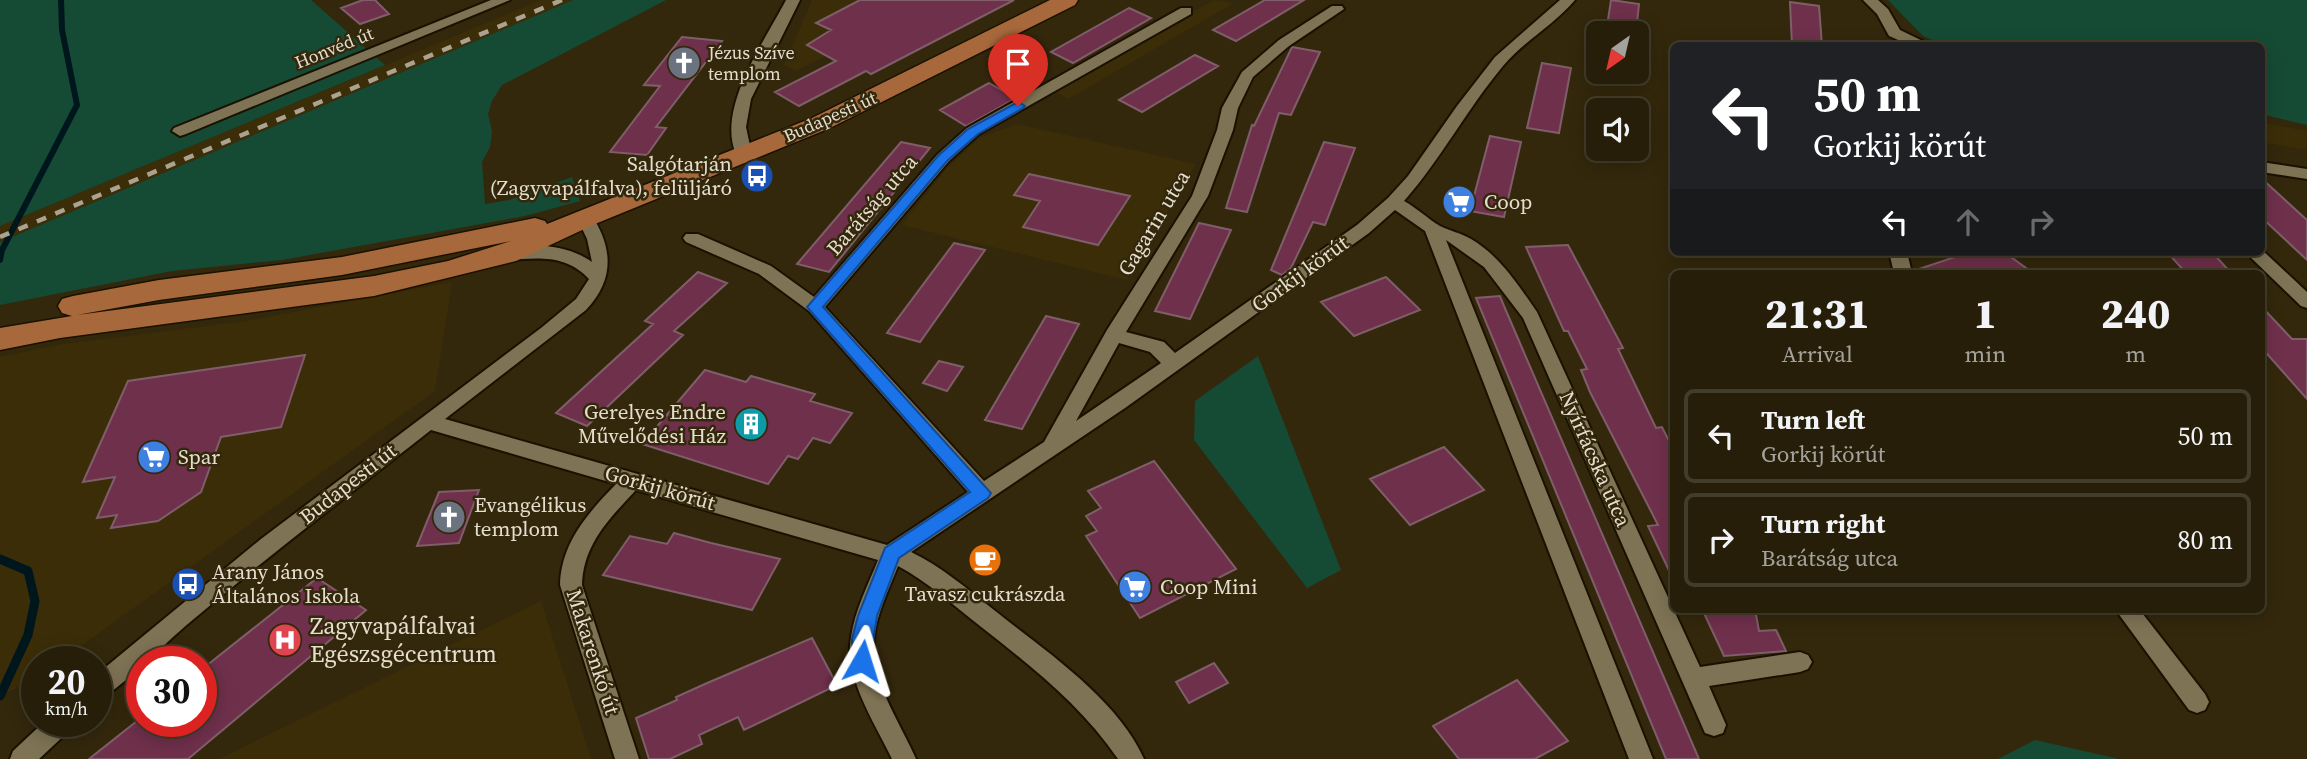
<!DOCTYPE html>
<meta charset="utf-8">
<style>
body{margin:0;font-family:"Source Serif 4",serif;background:#322b17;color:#f1f3f6;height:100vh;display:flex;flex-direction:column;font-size:26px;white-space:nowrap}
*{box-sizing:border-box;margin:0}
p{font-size:23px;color:#a4a29c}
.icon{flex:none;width:38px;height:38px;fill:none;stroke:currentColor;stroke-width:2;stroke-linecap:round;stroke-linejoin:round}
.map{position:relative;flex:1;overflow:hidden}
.panel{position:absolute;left:1670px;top:270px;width:595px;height:343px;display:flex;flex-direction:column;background:#261e09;border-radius:10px;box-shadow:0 4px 18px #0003,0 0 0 2px #423c2a}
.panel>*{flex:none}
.guide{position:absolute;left:1670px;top:42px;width:595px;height:214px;border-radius:10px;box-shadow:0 4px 18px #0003,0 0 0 2px #423c2a;background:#202124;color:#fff;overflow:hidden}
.needle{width:46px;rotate:214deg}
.fabs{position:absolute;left:1586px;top:21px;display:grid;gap:14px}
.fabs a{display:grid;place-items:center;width:63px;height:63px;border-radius:10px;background:#261e09;box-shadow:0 4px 18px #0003,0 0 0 2px #423c2a;font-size:35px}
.speed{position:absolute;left:21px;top:646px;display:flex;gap:14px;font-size:35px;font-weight:700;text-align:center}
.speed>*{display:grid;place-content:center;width:91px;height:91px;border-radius:50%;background:#261e09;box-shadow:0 4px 18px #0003,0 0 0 2px #423c2a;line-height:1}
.speed small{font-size:18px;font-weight:400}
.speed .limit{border:10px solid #d22;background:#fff;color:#111}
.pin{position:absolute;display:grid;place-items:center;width:60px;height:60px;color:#fff;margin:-72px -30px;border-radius:50% 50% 50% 0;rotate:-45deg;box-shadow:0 0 7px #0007}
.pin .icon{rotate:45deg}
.me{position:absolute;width:77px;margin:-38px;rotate:6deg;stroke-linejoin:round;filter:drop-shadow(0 0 5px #0008)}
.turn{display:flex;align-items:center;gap:24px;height:147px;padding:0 28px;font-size:32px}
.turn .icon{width:91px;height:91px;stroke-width:2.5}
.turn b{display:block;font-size:49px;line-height:60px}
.lanes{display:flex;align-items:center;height:66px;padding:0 28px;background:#0003;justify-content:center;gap:35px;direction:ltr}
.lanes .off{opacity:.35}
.eta{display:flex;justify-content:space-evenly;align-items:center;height:119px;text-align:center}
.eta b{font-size:42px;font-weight:800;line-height:49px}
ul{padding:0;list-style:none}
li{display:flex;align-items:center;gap:21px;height:94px;margin:0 14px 10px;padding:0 14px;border:4px solid #423c2a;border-radius:10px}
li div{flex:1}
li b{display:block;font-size:26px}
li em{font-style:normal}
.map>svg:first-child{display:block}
.built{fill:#3b2d07}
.green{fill:#154b34}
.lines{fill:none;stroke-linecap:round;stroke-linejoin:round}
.stream-far1{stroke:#00161d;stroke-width:6}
.stream{stroke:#00161d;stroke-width:9}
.building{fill:#6f304b;stroke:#7f5e6a;stroke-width:2}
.minor-casing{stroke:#1b1100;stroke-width:4}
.primary-casing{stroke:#1b1100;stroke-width:3}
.minor{fill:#7f7355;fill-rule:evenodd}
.primary{fill:#a7693c;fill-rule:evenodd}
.rail{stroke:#aba28f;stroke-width:4.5;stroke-dasharray:10 10;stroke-linecap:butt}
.route{fill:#1a73e8;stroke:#114b97;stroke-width:2}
.labels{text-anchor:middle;stroke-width:5;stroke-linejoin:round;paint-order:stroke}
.far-street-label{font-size:18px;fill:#e5dece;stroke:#33280c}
.far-poi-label{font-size:18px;fill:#e5dece;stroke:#33280c;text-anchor:start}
.poi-label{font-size:21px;fill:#e5dece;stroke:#33280c;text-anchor:start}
.street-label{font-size:21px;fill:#e5dece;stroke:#33280c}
.near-poi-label{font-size:24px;fill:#e5dece;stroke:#33280c;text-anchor:start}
</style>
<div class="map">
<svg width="2307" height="759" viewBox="0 0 2307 759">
<rect width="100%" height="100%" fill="#33280c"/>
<path class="built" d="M541,0H573L0,242V226Z
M812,0H936L796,71L784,65Z
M1214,0L1234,3L1068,99L1054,91Z
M2265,123L2307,131L2306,150L2261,142V129H2266Z
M1017,124L1196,164L1127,280L902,225L946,169L979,138Z
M452,282L435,391L60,661L37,662V678L0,696V357L63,344L246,321Z
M541,601L591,759H219Z"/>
<path class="green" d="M0,0H311L385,65L0,226Z
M573,0H666L502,85L492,101L488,114L492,131L490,147L482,162L485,204L509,200L572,177L580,201L525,216L282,260L172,271L0,305V242Z
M1888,0H2307V125L2261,114V46L1944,45L1923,36Z
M1258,356L1341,570L1307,588L1194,440L1195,401Z
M2035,740L2119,759H1998Z"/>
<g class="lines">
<path class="stream-far1" d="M0,260L2,250L77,105L62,30L61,0"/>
<path class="stream" d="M0,559L28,571L35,601L28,635L0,696"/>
</g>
<path class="building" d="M363,0H375L389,14L360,24L341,8Z
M860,0H1014L871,74L866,71L799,106L775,92L836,61L807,45L831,30L816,23Z
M1265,0H1304L1236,41L1213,30Z
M1611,0L1639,4L1636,33H1606Z
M1790,2L1819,6L1822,46H1792Z
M1129,8L1151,18L1073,63L1051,52Z
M682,37L722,41L656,127L666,128L647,155L610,152L660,86L644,85Z
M1292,47L1320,52L1291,115L1279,113L1247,212L1226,208L1252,125L1254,126Z
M1195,55L1218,66L1142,112L1119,100Z
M1542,63L1571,68L1559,133L1527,128Z
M989,83L1016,98L966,126L940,110Z
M1490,136L1521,142L1504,217L1470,211Z
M901,142L930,148L829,272L797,264Z
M1324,142L1355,148L1325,225L1313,222L1291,268L1282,275L1271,270Z
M1029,174L1130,196L1098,245L1023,227L1040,201L1014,195Z
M2261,178L2307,220V260L2261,217Z
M1199,223L1231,230L1190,319L1155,311Z
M954,243L985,250L920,342L887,333Z
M1568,245L1623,348L1618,349L1656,428L1662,427L1673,449V579L1648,526L1658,525L1590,392L1581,370L1587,369L1568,331H1564L1526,247Z
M1970,252H2004L2033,273H1919V269Z
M2167,252H2212L2231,273H2186Z
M698,272L727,283L674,331L683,335L587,426L556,413L653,324L645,321Z
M1386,277L1420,310L1354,336L1321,302Z
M1500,296L1504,306L1699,759H1666L1476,298Z
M2261,306L2292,339H2307V399L2261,347Z
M1046,316L1079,324L1022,429L985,420Z
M305,355L281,427L221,437L201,492L158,521L111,528L117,515L97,518L115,477L83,482L128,381Z
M939,361L963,367L947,391L923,383Z
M705,370L746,382L751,376L815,394L810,401L852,413L830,443L813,438L798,459L788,456L768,484L642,444Z
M1444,447L1484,490L1410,525L1370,479Z
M1154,461L1236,569L1140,618L1086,536L1097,531L1086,516L1101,508L1088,491Z
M479,490L459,543L417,546L439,492Z
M674,533L711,543L780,559L752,610L603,575L630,536L667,544Z
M317,578L366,610L188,759H89L137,721H201V670Z
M1702,609H1755L1759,631L1776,630L1786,651L1724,656Z
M812,638L837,685L744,730L738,717L699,735L702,744L670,759H649L636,718L677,700L676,697L705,684Z
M1214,663L1228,683L1189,703L1176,682Z
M1517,680L1568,741L1535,759H1459L1433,726Z"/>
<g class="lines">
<defs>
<path id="minor" d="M491,0H510L186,134L180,136L172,131L174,128Z
M786,0H800L751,99L746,127L752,155L744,160L738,158C713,112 765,41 786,0Z
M1560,0H1575C1554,25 1524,41 1503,66C1467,109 1441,159 1404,201C1417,208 1428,219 1440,226C1450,231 1461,233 1471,239C1500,256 1518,285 1537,312L1700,667L1800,652L1808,655L1812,662L1808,669L1800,672L1709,686L1726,725L1723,733L1714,736L1705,733L1523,318L1484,267L1446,240L1653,759H1629L1425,231L1395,210L1369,233L1125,408L911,552C941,566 967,589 994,610C1044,650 1117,698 1144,759H1118C1081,705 1031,666 980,626C953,605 928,582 898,566C889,589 877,613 874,638C869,679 900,722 916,759H892C875,723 844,678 851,637C855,610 868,585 878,560L636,490C610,518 583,544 582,585L639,759H615L560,585C561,543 588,513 616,484L431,430C350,494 268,556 189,623C167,641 118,692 96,701V675L261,539L541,328L576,299L589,279C566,254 538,258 507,260L501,258L498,254L501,250C529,242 567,244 592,262L587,239L577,218L585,213L591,214C613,248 615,279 586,310L445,419L887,545L968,492L809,311L759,274L686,242L683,238L686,234H698L771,266L814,297L937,155L967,128L1181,8H1191V14L979,134L949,161L825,307L984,481L1044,442L1107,330L1192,196L1217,130L1222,108L1242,72L1279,40L1332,6H1342L1344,9L1289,46L1253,77L1238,108L1233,130L1208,196L1126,332L1164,342L1175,353L1357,225L1388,198L1408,176L1457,106L1495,57ZM1119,343L1150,352L1161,363L1076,421Z
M1863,0H1878L1888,9L1900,30L1933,46H1912L1889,36L1877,14Z
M2261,162L2307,169V179L2261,172Z
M2261,249L2307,292V308L2301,306L2245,252H2261Z
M1889,252H1907L1912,273H1894Z
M2115,609H2139L2205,694L2209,702L2205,710L2197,713L2189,710Z
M45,721H74L71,729L39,759H10L13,751Z"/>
<path id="primary" d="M1050,0H1078L1075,5L830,128L595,224L516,261L374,296L60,338L0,350V328L72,316L62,313L58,306L62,299L73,296L159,280L342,257L535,218L545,221L547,224L812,118ZM511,241L448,261L374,276L77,315L159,300L342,275Z"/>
</defs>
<use href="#minor" class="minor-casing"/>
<use href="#primary" class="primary-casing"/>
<use href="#minor" class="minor"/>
<use href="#primary" class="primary"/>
<path class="rail" d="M0,237L562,0"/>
</g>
<path class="route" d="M1018,102L1025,106L1023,108L978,134L947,161L823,307L991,493L988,498L899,558L877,616L869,667L862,669L855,667L852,661V639L858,616L885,548L970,492L807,307L938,156L968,129Z"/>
<defs>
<symbol id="church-disc" viewBox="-11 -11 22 22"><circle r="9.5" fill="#6b7280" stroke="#33280c"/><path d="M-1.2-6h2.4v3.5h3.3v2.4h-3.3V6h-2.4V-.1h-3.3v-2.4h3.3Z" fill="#fff"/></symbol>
<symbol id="bus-disc" viewBox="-11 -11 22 22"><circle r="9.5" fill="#1a4fb4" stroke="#33280c"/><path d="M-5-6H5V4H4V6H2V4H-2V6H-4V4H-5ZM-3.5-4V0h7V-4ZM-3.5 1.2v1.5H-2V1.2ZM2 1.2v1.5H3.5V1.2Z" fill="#fff"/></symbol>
<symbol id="supermarket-disc" viewBox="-11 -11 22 22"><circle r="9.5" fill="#3f7fe0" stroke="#33280c"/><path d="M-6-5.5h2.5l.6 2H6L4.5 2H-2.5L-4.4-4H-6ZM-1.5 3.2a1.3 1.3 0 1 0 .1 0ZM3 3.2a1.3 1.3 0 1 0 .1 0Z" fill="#fff"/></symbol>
<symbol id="building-disc" viewBox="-11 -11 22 22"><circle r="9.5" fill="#0f9aa8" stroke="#33280c"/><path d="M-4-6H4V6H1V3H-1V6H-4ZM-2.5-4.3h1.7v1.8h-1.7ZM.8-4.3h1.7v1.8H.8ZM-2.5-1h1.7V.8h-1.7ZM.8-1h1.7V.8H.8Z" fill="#fff"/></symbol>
<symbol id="cafe-disc" viewBox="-11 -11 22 22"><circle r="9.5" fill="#e8710a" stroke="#33280c"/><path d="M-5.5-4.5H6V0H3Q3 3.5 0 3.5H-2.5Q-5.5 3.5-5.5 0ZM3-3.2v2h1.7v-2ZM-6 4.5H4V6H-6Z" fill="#fff"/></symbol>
<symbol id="hospital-disc" viewBox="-11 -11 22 22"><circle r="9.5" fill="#e0444e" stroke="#33280c"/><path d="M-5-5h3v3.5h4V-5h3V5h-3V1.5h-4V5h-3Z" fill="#fff"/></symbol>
</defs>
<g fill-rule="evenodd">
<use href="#church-disc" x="665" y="44" width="38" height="38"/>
<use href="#bus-disc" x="738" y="157" width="38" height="38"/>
<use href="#supermarket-disc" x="1440" y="183" width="38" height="38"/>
<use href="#building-disc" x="732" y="405" width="38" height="38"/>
<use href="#supermarket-disc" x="135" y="438" width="38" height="38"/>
<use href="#church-disc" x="430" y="498" width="38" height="38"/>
<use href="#cafe-disc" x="966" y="541" width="38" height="38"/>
<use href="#bus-disc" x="169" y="565" width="38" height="38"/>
<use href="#supermarket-disc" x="1116" y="568" width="38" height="38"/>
<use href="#hospital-disc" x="266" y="621" width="38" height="38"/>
</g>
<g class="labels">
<g class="far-street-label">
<text transform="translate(334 48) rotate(-22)" y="6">Honvéd út</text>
<text transform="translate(830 117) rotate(-24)" y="6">Budapesti út</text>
</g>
<g class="far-poi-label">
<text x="708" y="59">Jézus Szíve<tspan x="708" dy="21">templom</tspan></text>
</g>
<g class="poi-label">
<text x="732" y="171" text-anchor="end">Salgótarján<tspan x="732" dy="24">(Zagyvapálfalva), felüljáró</tspan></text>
<text x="1484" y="209">Coop</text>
<text x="726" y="419" text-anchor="end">Gerelyes Endre<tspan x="726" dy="24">Művelődési Ház</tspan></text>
<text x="178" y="464">Spar</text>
<text x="474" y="512">Evangélikus<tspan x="474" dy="24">templom</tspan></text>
<text x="212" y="579">Arany János<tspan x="212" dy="24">Általános Iskola</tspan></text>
<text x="1160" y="594">Coop Mini</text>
<text x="985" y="601" text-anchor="middle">Tavasz cukrászda</text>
</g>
<g class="street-label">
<text transform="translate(872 205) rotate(-49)" y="7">Barátság utca</text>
<text transform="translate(1154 223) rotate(-59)" y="7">Gagarin utca</text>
<text transform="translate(1300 274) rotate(-36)" y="7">Gorkij körút</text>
<text transform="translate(1595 459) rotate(66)" y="7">Nyírfácska utca</text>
<text transform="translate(348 484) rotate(-38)" y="7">Budapesti út</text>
<text transform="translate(660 488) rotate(16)" y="7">Gorkij körút</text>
<text transform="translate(593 652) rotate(72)" y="7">Makarenkó út</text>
</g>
<g class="near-poi-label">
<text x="310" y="634">Zagyvapálfalvai<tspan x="310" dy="28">Egészsgécentrum</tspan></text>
</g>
</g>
</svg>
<div class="fabs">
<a><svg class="needle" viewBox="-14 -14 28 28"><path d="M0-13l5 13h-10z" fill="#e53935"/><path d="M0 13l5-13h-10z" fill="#a4a29c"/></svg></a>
<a><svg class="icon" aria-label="sound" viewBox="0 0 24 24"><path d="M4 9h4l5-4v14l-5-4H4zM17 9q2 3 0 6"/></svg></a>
</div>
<div class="speed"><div>20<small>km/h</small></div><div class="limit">30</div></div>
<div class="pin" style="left:1018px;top:106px;background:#d93025"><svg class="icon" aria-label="arrive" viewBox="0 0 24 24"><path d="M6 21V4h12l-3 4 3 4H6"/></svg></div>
<svg class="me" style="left:862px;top:661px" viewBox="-20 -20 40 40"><path d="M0-17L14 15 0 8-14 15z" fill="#1a73e8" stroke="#fff" stroke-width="4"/></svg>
<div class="guide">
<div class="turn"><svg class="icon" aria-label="left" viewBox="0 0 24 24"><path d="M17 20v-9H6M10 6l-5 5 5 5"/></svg><div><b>50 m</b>Gorkij körút</div></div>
<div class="lanes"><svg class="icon" aria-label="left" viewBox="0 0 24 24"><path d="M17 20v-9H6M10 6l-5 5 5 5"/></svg><svg class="icon off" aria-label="ahead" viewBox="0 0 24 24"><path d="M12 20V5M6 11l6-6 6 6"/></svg><svg class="icon off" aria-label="right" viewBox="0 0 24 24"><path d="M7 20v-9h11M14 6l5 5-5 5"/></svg></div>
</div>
<section class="panel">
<div class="eta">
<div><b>21:31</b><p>Arrival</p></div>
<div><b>1</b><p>min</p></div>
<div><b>240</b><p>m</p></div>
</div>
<ul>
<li><svg class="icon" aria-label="left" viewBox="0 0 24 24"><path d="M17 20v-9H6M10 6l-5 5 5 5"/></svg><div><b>Turn left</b><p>Gorkij körút</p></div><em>50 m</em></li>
<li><svg class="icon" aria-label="right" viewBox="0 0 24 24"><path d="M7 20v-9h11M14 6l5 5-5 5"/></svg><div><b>Turn right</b><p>Barátság utca</p></div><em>80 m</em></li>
</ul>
</section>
</div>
